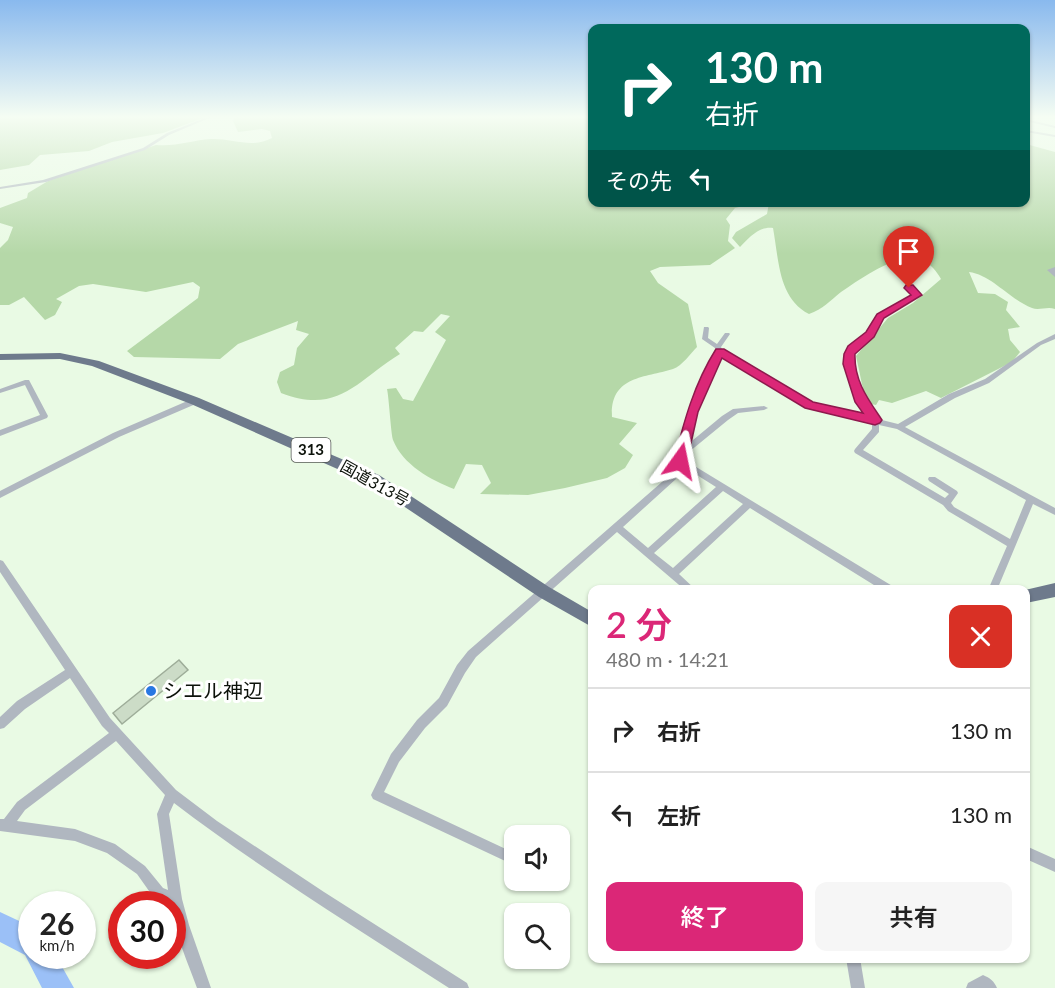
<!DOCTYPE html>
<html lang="ja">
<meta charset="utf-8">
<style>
body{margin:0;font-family:Lato,"Noto Sans JP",sans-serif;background:#f6f6f6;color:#222;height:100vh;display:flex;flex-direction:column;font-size:22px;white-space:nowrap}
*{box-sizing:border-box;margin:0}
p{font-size:20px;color:#767676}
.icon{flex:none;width:33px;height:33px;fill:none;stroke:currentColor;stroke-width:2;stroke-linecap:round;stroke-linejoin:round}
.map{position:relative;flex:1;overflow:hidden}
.panel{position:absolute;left:588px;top:585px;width:442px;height:378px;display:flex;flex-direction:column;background:#fff;border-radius:12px;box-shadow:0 2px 4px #0004}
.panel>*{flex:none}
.hud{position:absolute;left:588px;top:24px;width:442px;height:183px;border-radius:12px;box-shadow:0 2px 4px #0004;background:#00695c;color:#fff;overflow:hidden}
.fabs{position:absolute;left:504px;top:825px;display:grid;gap:12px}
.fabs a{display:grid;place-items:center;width:66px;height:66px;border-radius:12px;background:#fff;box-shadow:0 2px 4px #0004;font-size:30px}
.speed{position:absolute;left:18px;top:891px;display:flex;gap:12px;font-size:30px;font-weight:700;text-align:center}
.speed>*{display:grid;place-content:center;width:78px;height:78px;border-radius:50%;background:#fff;box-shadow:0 2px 4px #0004;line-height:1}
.speed small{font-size:15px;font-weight:400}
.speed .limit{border:9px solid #d22;background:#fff;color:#111}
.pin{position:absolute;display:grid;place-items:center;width:51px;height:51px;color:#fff;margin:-62px -26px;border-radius:50% 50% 50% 0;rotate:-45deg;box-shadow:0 0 6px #0007}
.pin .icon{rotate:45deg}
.me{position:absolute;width:66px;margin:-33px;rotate:12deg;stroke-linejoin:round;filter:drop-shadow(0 0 4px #0008)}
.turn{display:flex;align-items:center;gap:21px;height:126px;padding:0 18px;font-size:27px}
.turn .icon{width:78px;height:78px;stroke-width:2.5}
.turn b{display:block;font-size:42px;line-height:51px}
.then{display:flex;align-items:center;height:57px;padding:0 18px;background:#0003;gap:12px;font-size:22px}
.round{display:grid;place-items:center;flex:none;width:63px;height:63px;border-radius:12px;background:#f6f6f6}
.overview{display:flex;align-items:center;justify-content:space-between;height:102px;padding:0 18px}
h1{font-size:36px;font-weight:600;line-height:45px;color:#db2777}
.primary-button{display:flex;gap:12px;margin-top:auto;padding:12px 18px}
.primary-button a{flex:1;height:69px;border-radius:12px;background:#db2777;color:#fff;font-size:24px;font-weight:600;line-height:69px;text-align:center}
.primary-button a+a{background:#f6f6f6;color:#222}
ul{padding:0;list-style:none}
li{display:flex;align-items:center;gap:18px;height:84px;padding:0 18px;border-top:2px solid #e0e0e0}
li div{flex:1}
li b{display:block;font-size:22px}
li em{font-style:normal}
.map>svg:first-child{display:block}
.green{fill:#b5d8a8}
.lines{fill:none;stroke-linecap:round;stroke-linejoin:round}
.river{fill:#9bc0f7;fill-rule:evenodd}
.building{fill:#ccdcc7;stroke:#9ead99;stroke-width:1.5}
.minor{fill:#b0b7c0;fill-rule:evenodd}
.trunk{fill:#6e7a8c;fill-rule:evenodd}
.route{fill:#db2777;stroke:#8e194d;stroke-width:1.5}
.poi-dot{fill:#2877e2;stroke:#fff;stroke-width:2}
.labels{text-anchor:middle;stroke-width:6;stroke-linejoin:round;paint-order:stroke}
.shield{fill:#fff;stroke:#555954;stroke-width:1.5}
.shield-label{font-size:15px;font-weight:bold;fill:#0c120a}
.street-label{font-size:16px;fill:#0c120a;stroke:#fff}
.near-poi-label{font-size:20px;fill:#0c120a;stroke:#fff;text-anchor:start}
</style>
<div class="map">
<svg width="1055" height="988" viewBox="0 0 1055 988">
<rect width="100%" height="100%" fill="#e9fae4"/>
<path class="green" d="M0,116H208L163,133L112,142L89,151L40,155L29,165L0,170Z
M235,116H592V202L743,203V206L735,208L726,219L730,225L728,241L735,248L710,265L660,267L650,271L658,283L688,304L697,347C691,353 682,366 673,369C644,378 610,376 612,417L637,423L619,444L633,455L625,468L607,478L565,488L528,495L480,494L491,483L482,465L466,464L454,489C431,480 403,465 393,440C391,436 389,398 387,389L396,388L403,399L413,401L446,340L435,332L450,316L441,314L423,332L414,331L395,348L400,354C356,381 339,415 281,393L277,382L280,372L294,365L297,348L309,334L296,330L298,321L238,344L220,359L134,357L127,351L198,298L200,287L193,282L146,292L93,284L79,286L56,299L62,302L55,315L45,320L24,297L9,305H0V248L8,240L13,227L0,223V208L27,198L28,193L48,181L156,145C175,147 193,140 211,139C232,138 252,149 272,138L270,131L262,129L238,132L233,121Z
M1026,144L1055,152V309C1047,306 1039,311 1032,308C1009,299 992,275 969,272L978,293L995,294L1008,302L1006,310L1020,327L1008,329L1010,340L1020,352L1012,362L941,398L926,391L892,403L879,400L876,405L866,403L856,356L888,318L913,303L941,279C932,263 921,257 904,255L901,259C879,266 860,279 841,292C830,301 823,309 809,314C778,298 779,260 773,228C759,226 749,238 740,247L732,238L736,232L767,214L769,203L1026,202Z"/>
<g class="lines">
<path class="river" d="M0,912L32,927V956H56L74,988H42L25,955L0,942Z"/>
</g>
<path class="building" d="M179,660L188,670L122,724L113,713Z"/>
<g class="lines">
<path class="minor" d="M210,116H214L169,135L145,150L46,182L0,189V187L43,180L143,148L167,133Z
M1026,119L1055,126V128L1026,121Z
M1026,130L1055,135V137L1026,132Z
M1055,267V277L1047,270Z
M909,286L919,294V296L902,304L883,317L874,333L855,349L852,354V364L864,401L878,419L898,424L949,394L985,379L1037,343L1055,334V339L1041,345L989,383L955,398L905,427L1055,508V515L1033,504L997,590H988L1007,546L948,511L943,505L855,453L854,451L855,449L872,429V423L806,407L721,355C702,381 694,414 687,445L722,416L733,409L764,406L768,408L764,410L738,413L728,420L684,456L683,459L894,587L895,590H882L750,508L679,574L696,590H685L617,532L476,657L465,673L447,706L425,728L399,762L384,792L514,853V865L373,799L371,795L391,754L417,720L439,698L457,665L468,651L670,475L697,386L710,361L717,352L715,348L702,339L704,327H708L709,328L708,338L717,344L725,333H729L730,334L721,347L723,351L811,403L869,417L857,402L846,364V354L850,347L869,331L878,315L898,302L913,295L906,288ZM879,425L897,429L1026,500L1010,539L954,507L951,503L958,493L957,491L935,477H929L928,479L929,481L949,494L945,498L863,450L879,432ZM681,465L716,487L648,548L623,527L676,479ZM723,491L743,504L673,568L654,553Z
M25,380H29L48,416L47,418L0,436V430L40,415L25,385L0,393V389Z
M192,399H195L199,401L198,403L119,437L0,498V491L113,433Z
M0,560L3,561L110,718L176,790L217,821L324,892L467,983L469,988H449C356,928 262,870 174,803L169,814L182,899L189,925L211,988H197C189,965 172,928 172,904L154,898L137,874L107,853L75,841L0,831V819H4L17,802L109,733L102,726L70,678L25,709L4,728L0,729V717L17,701L65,670L0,572ZM116,741L165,795L157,814L168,890L163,888L145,866L115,844L75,829L17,821L25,810Z
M1026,846L1055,859V872L1026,859Z
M846,958H860L865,988H851Z
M983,975C990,978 994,981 997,988H966L968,983Z"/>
<path class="trunk" d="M60,353L99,361L199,398L379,475L549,587L592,612V627L539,597L369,483L191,404L92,366L60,359L0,360V354Z
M1055,583V597L1026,603L1025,590Z"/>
</g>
<linearGradient id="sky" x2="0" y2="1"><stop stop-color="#89b9ee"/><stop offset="0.46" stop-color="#f5fdf3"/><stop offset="1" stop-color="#f5fdf3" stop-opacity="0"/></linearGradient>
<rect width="1055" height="254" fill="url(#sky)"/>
<path class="route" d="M906,285H913L922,295L884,318L874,337L855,354C854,381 868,399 882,420L880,423L875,425L805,408L722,358L698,412L687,461L685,465H676L674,461C684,421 694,384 716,349H724L813,402L863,413L855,402L843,364L844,354L848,346L866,332L877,314L911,295L904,288Z"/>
<circle class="poi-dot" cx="151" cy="691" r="6"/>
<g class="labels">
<rect class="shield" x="291.5" y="438" width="39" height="24" rx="4.5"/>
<g class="shield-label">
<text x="311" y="455">313</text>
</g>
<g class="street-label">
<text transform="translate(375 483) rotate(29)" y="6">国道313号</text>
</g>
<g class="near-poi-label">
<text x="163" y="698">シエル神辺</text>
</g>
</g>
</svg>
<div class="fabs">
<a><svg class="icon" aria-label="sound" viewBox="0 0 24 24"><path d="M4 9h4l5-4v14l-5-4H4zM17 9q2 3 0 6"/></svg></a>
<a><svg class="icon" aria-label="search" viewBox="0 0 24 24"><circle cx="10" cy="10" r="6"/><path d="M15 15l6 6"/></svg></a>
</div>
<div class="speed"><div>26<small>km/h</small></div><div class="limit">30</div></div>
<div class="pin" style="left:909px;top:288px;background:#d93025"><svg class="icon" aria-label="arrive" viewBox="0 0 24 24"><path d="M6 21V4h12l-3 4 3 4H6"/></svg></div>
<svg class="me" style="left:680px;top:461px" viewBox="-20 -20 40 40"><path d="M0-17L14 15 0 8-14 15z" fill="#db2777" stroke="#fff" stroke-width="4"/></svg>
<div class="hud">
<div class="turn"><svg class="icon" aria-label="right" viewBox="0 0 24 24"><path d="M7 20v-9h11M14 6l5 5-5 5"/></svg><div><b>130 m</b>右折</div></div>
<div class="then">その先<svg class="icon" aria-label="left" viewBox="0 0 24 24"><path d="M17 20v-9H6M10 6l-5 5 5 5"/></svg></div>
</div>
<section class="panel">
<div class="overview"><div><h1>2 分</h1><p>480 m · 14:21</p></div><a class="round" style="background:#d93025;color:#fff"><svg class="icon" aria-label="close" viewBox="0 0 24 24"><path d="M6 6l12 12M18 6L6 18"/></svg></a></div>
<ul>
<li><svg class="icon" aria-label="right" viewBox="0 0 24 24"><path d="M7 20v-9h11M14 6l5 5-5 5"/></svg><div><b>右折</b></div><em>130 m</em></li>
<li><svg class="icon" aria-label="left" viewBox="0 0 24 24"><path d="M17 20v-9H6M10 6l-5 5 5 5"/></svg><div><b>左折</b></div><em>130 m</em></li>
</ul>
<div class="primary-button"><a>終了</a><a>共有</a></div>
</section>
</div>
